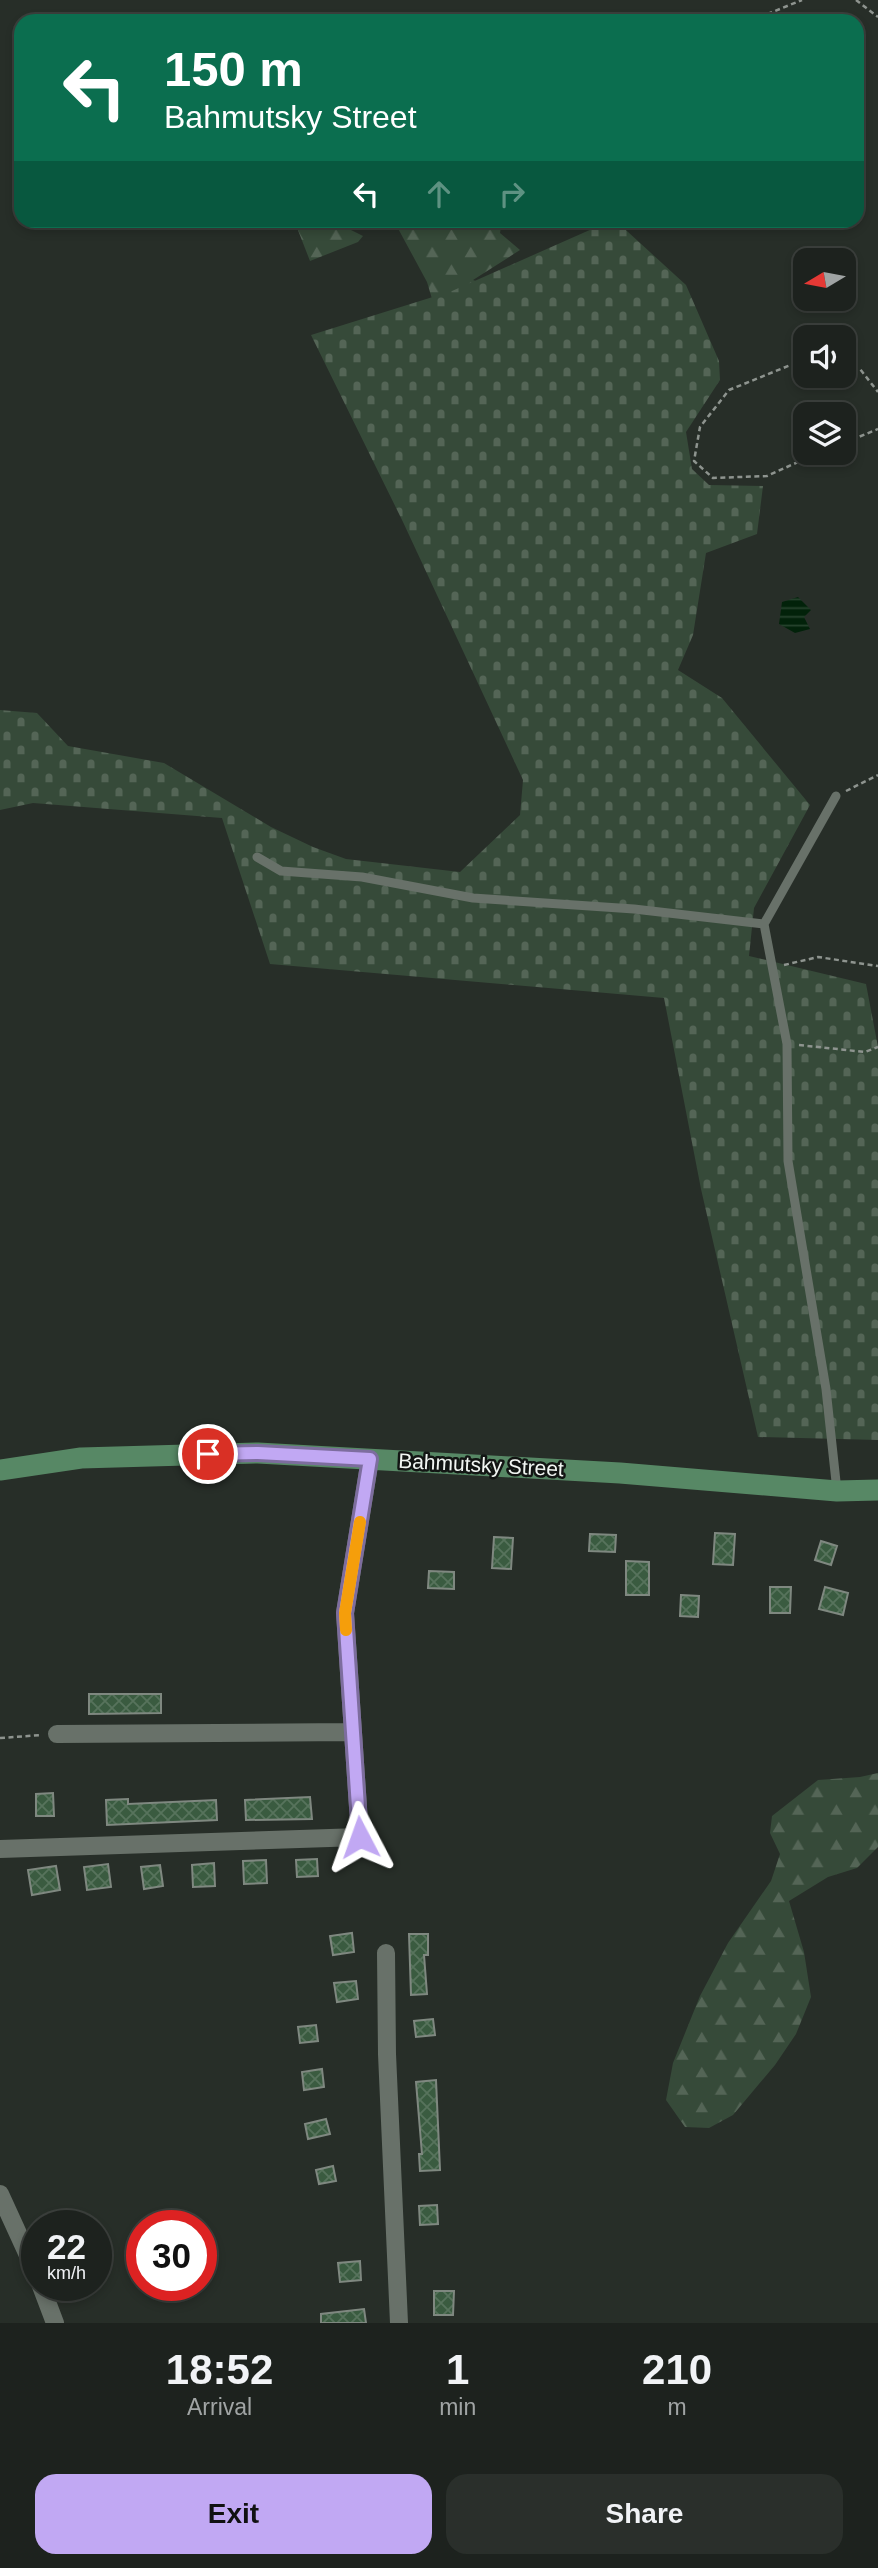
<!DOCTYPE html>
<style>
body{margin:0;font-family:Helvetica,sans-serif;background:#2a2f2b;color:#f1f3f6;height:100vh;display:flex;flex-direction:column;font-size:26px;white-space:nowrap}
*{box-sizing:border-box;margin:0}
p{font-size:23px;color:#a0a4a4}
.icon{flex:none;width:38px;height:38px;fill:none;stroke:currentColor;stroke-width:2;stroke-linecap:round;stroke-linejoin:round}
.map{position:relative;height:2323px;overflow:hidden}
.drawer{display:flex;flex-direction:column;background:#1d221e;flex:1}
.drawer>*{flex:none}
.top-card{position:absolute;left:14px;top:14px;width:850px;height:214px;border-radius:21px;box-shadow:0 4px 10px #0003,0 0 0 2px #3b3f3c;background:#0b6e4f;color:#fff;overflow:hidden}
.needle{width:46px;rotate:260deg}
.tools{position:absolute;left:793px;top:248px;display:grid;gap:14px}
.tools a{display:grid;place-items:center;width:63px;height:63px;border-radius:14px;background:#1d221e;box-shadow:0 4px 10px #0003,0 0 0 2px #3b3f3c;font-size:35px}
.speed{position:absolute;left:21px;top:2210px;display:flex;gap:14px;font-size:35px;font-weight:700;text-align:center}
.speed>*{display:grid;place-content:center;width:91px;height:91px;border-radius:50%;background:#1d221e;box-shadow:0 4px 10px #0003,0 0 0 2px #3b3f3c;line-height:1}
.speed small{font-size:18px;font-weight:400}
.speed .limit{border:10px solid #d22;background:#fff;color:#111}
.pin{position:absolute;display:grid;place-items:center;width:60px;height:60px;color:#fff;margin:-30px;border:4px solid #fff;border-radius:50%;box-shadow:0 2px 7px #0007}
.me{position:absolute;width:77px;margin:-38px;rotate:356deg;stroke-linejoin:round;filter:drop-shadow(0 0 5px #0008)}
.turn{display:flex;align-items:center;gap:24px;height:147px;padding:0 35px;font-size:32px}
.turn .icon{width:91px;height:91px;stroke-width:2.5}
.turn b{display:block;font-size:49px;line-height:60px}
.lanes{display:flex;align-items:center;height:66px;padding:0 35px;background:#0003;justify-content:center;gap:35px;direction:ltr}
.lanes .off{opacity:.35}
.eta{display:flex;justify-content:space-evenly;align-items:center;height:119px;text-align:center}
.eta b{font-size:42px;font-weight:700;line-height:49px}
.primary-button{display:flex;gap:14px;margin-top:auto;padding:14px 35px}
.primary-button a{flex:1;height:80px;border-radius:21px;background:#c1a8f3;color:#111;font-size:28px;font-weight:700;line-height:80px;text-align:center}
.primary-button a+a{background:#2a2f2b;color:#f1f3f6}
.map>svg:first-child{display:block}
.forest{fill:url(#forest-firs)}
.cemetery{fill:url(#cemetery-stones)}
.water{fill:url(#water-rules)}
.building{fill:url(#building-cross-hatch);stroke:#7f8880;stroke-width:2}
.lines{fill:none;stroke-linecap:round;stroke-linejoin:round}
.path{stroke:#8e948f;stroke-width:2.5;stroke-dasharray:5 3.5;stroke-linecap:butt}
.lane{stroke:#687169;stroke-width:9}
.street{stroke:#687169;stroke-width:18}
.secondary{stroke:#578865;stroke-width:21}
.route-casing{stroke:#7d6d9e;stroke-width:18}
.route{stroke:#c1a8f3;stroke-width:12}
.slow{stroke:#f59e0b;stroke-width:12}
.labels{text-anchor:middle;stroke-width:5;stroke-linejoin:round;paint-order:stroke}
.street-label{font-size:21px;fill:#f1f6f2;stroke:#121513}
</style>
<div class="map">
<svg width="878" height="2323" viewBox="0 0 878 2323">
<defs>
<pattern id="forest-firs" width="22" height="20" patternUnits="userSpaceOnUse" patternTransform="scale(1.75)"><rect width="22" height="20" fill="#364a39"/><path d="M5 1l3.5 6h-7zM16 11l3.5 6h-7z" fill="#546556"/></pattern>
<pattern id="cemetery-stones" width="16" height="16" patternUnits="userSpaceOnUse" patternTransform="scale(1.75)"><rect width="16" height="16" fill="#364a39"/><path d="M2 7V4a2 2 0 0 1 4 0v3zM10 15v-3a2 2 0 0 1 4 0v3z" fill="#546556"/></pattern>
<pattern id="water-rules" width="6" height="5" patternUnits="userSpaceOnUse" patternTransform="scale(1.75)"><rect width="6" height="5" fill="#02220a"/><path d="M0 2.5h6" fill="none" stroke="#27432e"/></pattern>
<pattern id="building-cross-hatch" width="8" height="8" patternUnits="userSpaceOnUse" patternTransform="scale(1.75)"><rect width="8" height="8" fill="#3a5b40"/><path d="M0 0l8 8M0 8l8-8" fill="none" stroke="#57735c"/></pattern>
</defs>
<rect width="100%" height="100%" fill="#272e28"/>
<path class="forest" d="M336,12L416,18L418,21H333Z
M294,220L348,221L345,227L363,236L358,242L310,261Z
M394,221H502L500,233L520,250L473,280L495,288L443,336L427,282Z
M878,1773V1847L857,1868L828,1877L789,1901L804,1952L811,1997L796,2034L775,2065L733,2115L709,2128L685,2127L666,2100L673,2063L700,1996L728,1943L771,1881L780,1854L770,1833L772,1816L818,1780L860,1777Z"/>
<path class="cemetery" d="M610,221H616L686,285L719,361L720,380L686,432L692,469L709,485L763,486L757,534L706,553L693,635L678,670L722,698L810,805L754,908L749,956L866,984L878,1047V1440L758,1437L701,1189L664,998L270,964L222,818L33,803L0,810V710L37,713L68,746L164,763L271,827L313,847L346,859L460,872L520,815L523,780L403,522L311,335L452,291Z"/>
<path class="water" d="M798,597L811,610L804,617L810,629L795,633L779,624L782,602Z"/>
<path class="building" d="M715,1533L735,1534L733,1565L713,1564Z
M590,1534L616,1535L615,1552L589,1551Z
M494,1537L513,1538L511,1569L492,1568Z
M821,1541L837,1546L831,1565L815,1560Z
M626,1561L649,1562V1595H626Z
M429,1571L454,1572V1589L428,1588Z
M770,1587H791L790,1613H770Z
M825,1587L848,1593L843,1615L819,1609Z
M681,1595L699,1596L698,1617L680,1616Z
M89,1694H161V1713L89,1714Z
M53,1793L54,1816H36V1794Z
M310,1797L312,1819L246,1820L245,1800Z
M128,1799V1804L216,1800L217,1820L107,1825L106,1800Z
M317,1859L318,1876L297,1877L296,1860Z
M266,1860L267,1883L244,1884L243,1861Z
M214,1863L215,1886L193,1887L192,1865Z
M108,1864L111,1887L87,1890L84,1867Z
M160,1865L163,1886L144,1889L141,1867Z
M56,1866L60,1890L32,1895L28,1870Z
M352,1933L354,1952L333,1955L330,1936Z
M409,1934H428V1955H424L427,1994L411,1995Z
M356,1981L358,1999L337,2002L334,1983Z
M433,2019L435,2035L416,2037L414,2021Z
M316,2025L318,2041L300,2043L298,2027Z
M322,2069L324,2087L304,2090L302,2072Z
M436,2080L440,2170L420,2171L419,2154H422L416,2082Z
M326,2119L330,2134L308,2139L305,2124Z
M333,2166L336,2181L319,2184L316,2170Z
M437,2205L438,2224L420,2225L419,2206Z
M360,2261L361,2280L340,2282L338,2263Z
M434,2291H454L453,2315H434Z
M364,2309L366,2323H321V2314Z"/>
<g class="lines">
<path class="path" d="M856,0L878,17
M762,21L770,13L802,0
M805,365L793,364L729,390L700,427L694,461L713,478L767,476L818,453
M844,368L860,369L878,392
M844,443L878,429
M846,791L878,775
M784,965L818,957L878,966
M799,1045L865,1052L878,1047
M0,1738L42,1735"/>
<path class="lane" d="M836,796L764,924L787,1044L788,1161L826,1389L837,1491
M257,857L281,871L362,877L473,898L634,909L764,924"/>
<path class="street" d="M57,1734L351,1732
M0,1849L360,1837L345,1613L370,1459
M386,1953L387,2054L399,2323
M0,2194L37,2275
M41,2286L55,2323"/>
<path class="secondary" d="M0,1470L81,1458L258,1453L620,1473L837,1491L878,1490"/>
</g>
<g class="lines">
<defs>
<path id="route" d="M208,1454L258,1453L370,1459L345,1613L360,1837"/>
</defs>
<use href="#route" class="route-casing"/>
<use href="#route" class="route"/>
<path class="slow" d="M346,1630L345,1613L360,1522"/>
</g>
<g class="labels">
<g class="street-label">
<text transform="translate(481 1465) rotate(3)" y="7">Bahmutsky Street</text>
</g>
</g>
</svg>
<div class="tools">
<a><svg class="needle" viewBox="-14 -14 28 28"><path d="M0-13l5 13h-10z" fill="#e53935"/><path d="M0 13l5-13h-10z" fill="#a0a4a4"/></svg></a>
<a><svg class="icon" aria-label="sound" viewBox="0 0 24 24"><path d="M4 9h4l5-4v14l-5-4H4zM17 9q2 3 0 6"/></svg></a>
<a><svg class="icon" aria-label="layers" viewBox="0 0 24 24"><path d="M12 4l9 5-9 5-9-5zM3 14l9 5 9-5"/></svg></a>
</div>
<div class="speed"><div>22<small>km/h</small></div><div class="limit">30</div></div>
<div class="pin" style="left:208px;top:1454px;background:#d93025"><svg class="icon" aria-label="arrive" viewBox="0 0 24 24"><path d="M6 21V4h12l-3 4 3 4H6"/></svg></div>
<svg class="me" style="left:360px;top:1837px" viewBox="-20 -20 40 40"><path d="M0-17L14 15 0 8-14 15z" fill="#c1a8f3" stroke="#fff" stroke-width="4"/></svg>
<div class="top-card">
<div class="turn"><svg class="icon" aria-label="left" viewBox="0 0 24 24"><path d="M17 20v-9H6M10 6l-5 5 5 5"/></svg><div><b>150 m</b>Bahmutsky Street</div></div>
<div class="lanes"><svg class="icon" aria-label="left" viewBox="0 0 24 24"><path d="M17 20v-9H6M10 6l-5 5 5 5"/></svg><svg class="icon off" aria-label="ahead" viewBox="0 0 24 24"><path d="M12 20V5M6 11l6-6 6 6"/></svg><svg class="icon off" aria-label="right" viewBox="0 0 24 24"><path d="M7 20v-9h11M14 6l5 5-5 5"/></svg></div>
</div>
</div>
<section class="drawer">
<div class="eta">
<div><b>18:52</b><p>Arrival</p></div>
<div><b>1</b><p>min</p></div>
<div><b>210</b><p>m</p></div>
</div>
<div class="primary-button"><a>Exit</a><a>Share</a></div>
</section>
